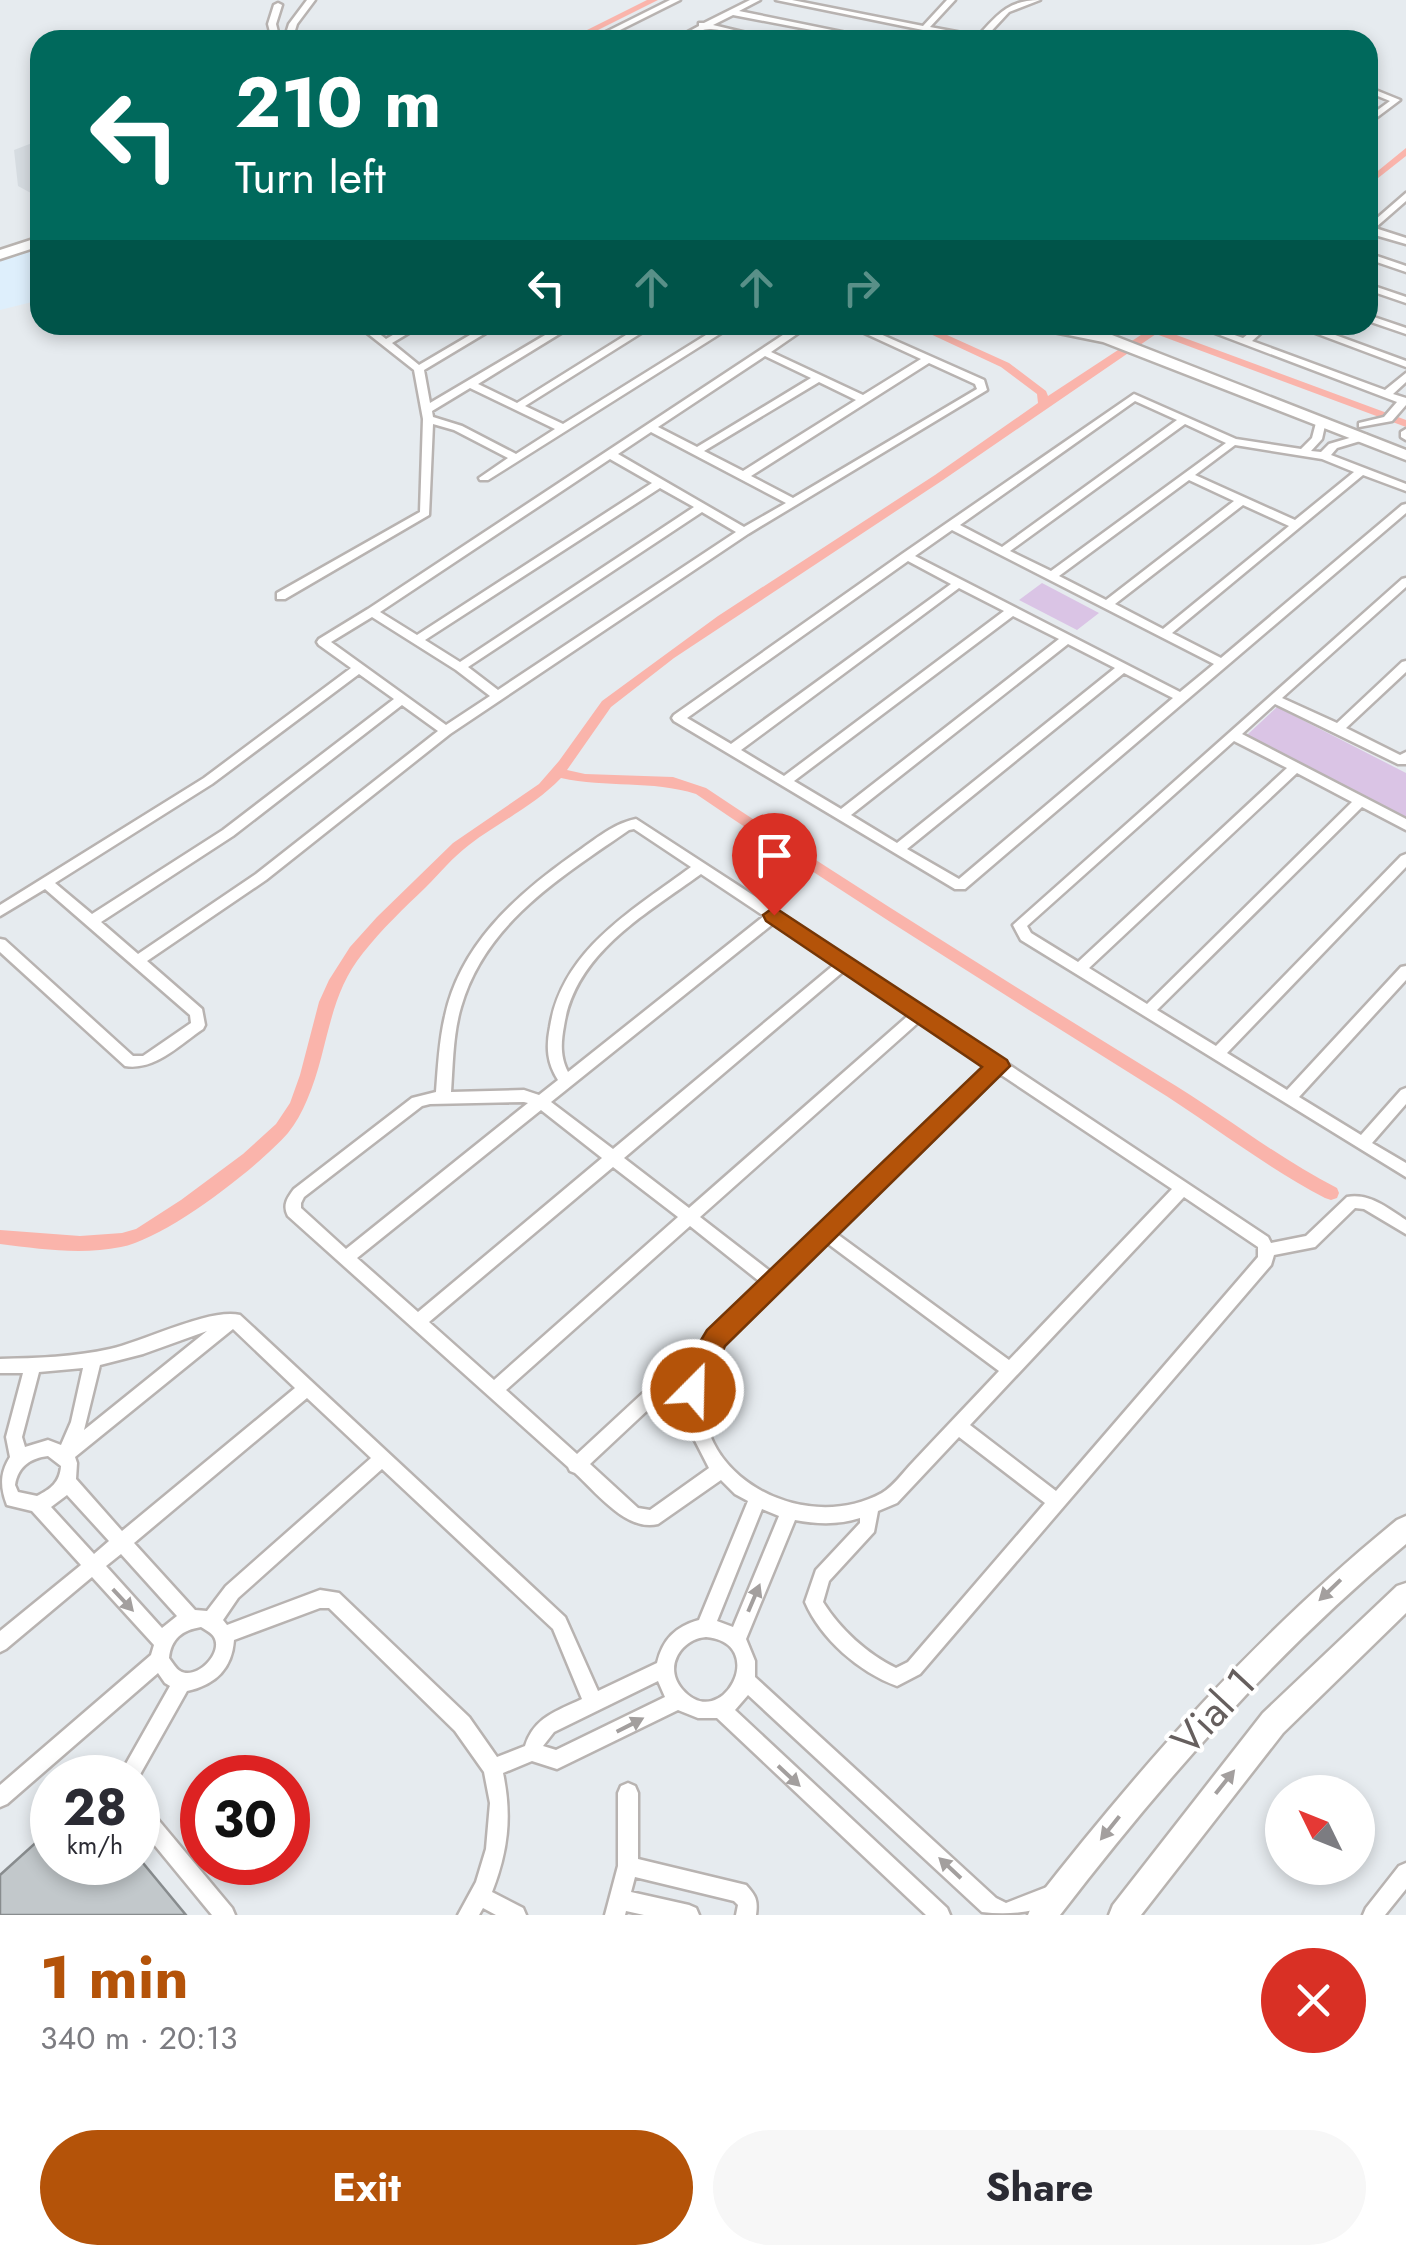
<!DOCTYPE html>
<meta charset="utf-8">
<style>
body{margin:0;font-family:Jost,sans-serif;background:#f7f7f7;color:#2b2b33;height:100vh;display:flex;flex-direction:column;font-size:38px;white-space:nowrap}
*{box-sizing:border-box;margin:0}
p{font-size:32px;color:#7c7c81}
.icon{flex:none;width:55px;height:55px;fill:none;stroke:currentColor;stroke-width:2;stroke-linecap:round;stroke-linejoin:round}
.map{position:relative;height:1915px;overflow:hidden}
.side{display:flex;flex-direction:column;background:#fff;flex:1}
.side>*{flex:none}
.hud{position:absolute;left:30px;top:30px;width:1348px;height:305px;border-radius:30px;box-shadow:0 5px 15px #0003;background:#00695c;color:#fff;overflow:hidden}
.needle{width:65px;rotate:313deg}
.tools{position:absolute;left:1265px;top:1775px;display:grid;gap:20px}
.tools a{display:grid;place-items:center;width:110px;height:110px;border-radius:50%;background:#fff;box-shadow:0 5px 15px #0003;font-size:50px}
.speed{position:absolute;left:30px;top:1755px;display:flex;gap:20px;font-size:50px;font-weight:700;text-align:center}
.speed>*{display:grid;place-content:center;width:130px;height:130px;border-radius:50%;background:#fff;box-shadow:0 5px 15px #0003;line-height:1}
.speed small{font-size:25px;font-weight:400}
.speed .limit{border:15px solid #d22;background:#fff;color:#111}
.pin{position:absolute;display:grid;place-items:center;width:85px;height:85px;color:#fff;margin:-102px -42px;border-radius:50% 50% 50% 0;rotate:-45deg;box-shadow:0 0 10px #0007}
.pin .icon{rotate:45deg}
.me{position:absolute;width:110px;margin:-55px;rotate:23deg;stroke-linejoin:round;filter:drop-shadow(0 0 8px #0008)}
.turn{display:flex;align-items:center;gap:35px;height:210px;padding:0 40px;font-size:45px}
.turn .icon{width:130px;height:130px;stroke-width:2.5}
.turn b{display:block;font-size:70px;line-height:85px}
.lanes{display:flex;align-items:center;height:95px;padding:0 40px;background:#0003;justify-content:center;gap:50px;direction:ltr}
.lanes .off{opacity:.35}
.round{display:grid;place-items:center;flex:none;width:105px;height:105px;border-radius:52px;background:#f7f7f7}
.overview{display:flex;align-items:center;justify-content:space-between;height:170px;padding:0 40px}
h1{font-size:60px;font-weight:700;line-height:75px;color:#b45309}
.cta{display:flex;gap:20px;margin-top:auto;padding:20px 40px}
.cta a{flex:1;height:115px;border-radius:60px;background:#b45309;color:#fff;font-size:40px;font-weight:700;line-height:115px;text-align:center}
.cta a+a{background:#f7f7f7;color:#2b2b33}
.map>svg:first-child{display:block}
.commercial{fill:#deeffc}
.education{fill:#d7dde2}
.green{fill:#dac4e5}
.lines{fill:none;stroke-linecap:round;stroke-linejoin:round}
.canal{fill:#fab4ab;fill-rule:evenodd}
.building{fill:#c2c8cb;stroke:#888c8e;stroke-width:2.5}
.street-casing{stroke:#b8b3b1;stroke-width:5}
.secondary-casing{stroke:#b8b3b0;stroke-width:5}
.street{fill:#fff;fill-rule:evenodd}
.secondary{fill:#fff;fill-rule:evenodd}
.oneway{fill:#a39f9e}
.route{fill:#b45309;stroke:#753606;stroke-width:2.5}
.labels{text-anchor:middle;stroke-width:8;stroke-linejoin:round;paint-order:stroke}
.near-street-label{font-size:42px;fill:#665f5e;stroke:#fff}
</style>
<div class="map">
<svg width="1406" height="1915" viewBox="0 0 1406 1915">
<rect width="100%" height="100%" fill="#e6ebef"/>
<path class="commercial" d="M40,246V300L0,310V259Z"/>
<path class="education" d="M40,140V198L18,186L14,150Z"/>
<path class="green" d="M1042,583L1099,613L1077,630L1019,600Z
M1277,707L1406,773V819L1247,735Z"/>
<g class="lines">
<path class="canal" d="M647,0H658L578,40H567Z
M1406,148V156L1368,186V179Z
M911,325H925L1009,363L1046,391L1048,396L1147,331V327L1166,325L1163,330L1406,420V427L1156,334L943,480L674,658L611,707L567,770L585,774L673,777L706,788C856,888 1009,983 1163,1078C1222,1113 1276,1157 1337,1188L1339,1193L1337,1198L1331,1200L1325,1198C1264,1166 1210,1123 1152,1087C999,991 846,896 696,794C652,780 606,788 561,778C534,806 499,822 469,845C453,857 440,873 426,887C404,908 382,929 363,953C327,997 329,1050 307,1100C302,1112 296,1123 288,1133C257,1168 167,1238 121,1247C81,1255 40,1249 0,1244V1230L80,1236L122,1233L136,1229L181,1200L243,1154L276,1124L290,1103L300,1075L319,1002L329,980L350,947L377,917L453,843L539,784L559,761L602,701L718,616L935,475L1038,403L1037,394L1001,367Z"/>
</g>
<path class="building" d="M52,1828V1862H138V1857L186,1915H0V1875Z"/>
<g class="lines">
<defs>
<path id="street" d="M307,0H315L297,24L292,40H284L289,24Z
M670,0H680L600,40H590Z
M750,0H760L739,11L881,40H864L733,15L713,25L776,40C754,40 733,31 711,29C698,28 687,40 673,40L699,26V23H704Z
M776,0H792L923,26L947,0H955L930,27L978,36C997,15 1008,0 1040,0L1009,12L983,40H972Z
M278,3L282,5L276,24L280,40H272L268,24L274,5Z
M1368,87L1400,100L1368,124V117L1390,101L1368,92Z
M1406,193V201L1375,228L1406,238V244L1368,233V226Z
M1368,253L1406,266V272L1368,259Z
M1368,284L1406,297V303L1368,290Z
M1368,315L1406,328V334L1368,321Z
M357,325H368L386,339L410,325H422L392,343L419,365L487,325H499L424,370L430,403L562,325H574L478,384L517,403L642,325H654L525,406L563,424L722,325H734L488,480H480L479,478L508,458L454,430L433,424L429,515L285,599H277V593L420,512L423,419L414,370ZM470,388L555,429L516,454L462,426L433,417L432,411Z
M798,325H810L771,352L863,395L921,359L847,325H860L984,380L987,390L748,534L450,734L266,880L147,961L202,1009L205,1025L203,1029C179,1045 155,1071 125,1066L0,952V939L5,940L133,1056H143L191,1023L190,1015L45,889L0,916V905L204,778L351,668L319,645L317,642L319,639L368,609ZM765,356L811,378L697,447L658,427ZM929,363L975,384L977,389L793,498L751,476ZM819,382L856,400L743,471L704,451ZM651,432L786,503L744,527L618,454ZM610,459L652,483L417,635L380,612ZM660,488L694,507L460,662L425,640ZM702,512L736,532L498,690L468,667ZM372,617L456,670L490,696L446,725L331,642ZM359,674L394,699L223,830L92,914L55,883L212,784ZM402,705L438,731L256,874L138,954L101,922L233,836Z
M1259,325H1270L1252,341L1385,390L1406,373V382L1393,394L1406,398V405L1392,421L1359,427V423L1384,417L1397,402L1207,330L1212,327L1243,338Z
M1294,325H1308L1406,361V367Z
M1134,394L1236,439L1301,449L1312,438L1317,419H1325L1326,421L1322,439L1311,451L1321,452L1329,444L1363,434L1367,435V439L1337,448L1331,455L1406,484V491L1363,475L1172,633L1221,658L1402,505L1406,504V513L965,889H955L674,721L672,718L674,715L902,554ZM1135,401L1177,420L1002,547L960,525ZM1185,424L1226,443L1051,571L1010,551ZM1235,445L1322,459L1354,472L1295,520L1195,475ZM1189,480L1234,501L1106,600L1059,576ZM1243,505L1289,526L1163,629L1115,604ZM952,530L1214,664L1180,692L915,556ZM908,561L951,584L731,744L687,718ZM959,588L1004,611L784,776L741,750ZM1013,616L1059,639L841,809L794,781ZM1068,644L1115,668L897,843L851,815ZM1124,673L1173,698L959,879L907,849Z
M1406,429V440L1401,437V432Z
M1406,578V587L1282,698L1337,723L1402,662L1406,661V672L1346,728L1400,755L1406,752V764H1398L1275,704L1242,734L1406,819V830L1362,807L1157,1010L1216,1046L1401,856L1406,854V867L1227,1053L1287,1090L1401,967L1406,966V980L1299,1097L1361,1135L1401,1090L1406,1088V1104L1372,1143L1406,1163V1177L1021,940L1013,925L1402,579ZM1234,741L1287,768L1078,962L1031,933L1027,926ZM1297,773L1352,802L1147,1004L1089,968Z
M636,819L779,912L1268,1237L1271,1243L1306,1236L1347,1197C1370,1193 1387,1208 1406,1220V1234L1364,1209L1355,1208L1315,1247L1274,1255L1271,1265L920,1674L897,1686C859,1672 821,1639 805,1602L816,1570L860,1523V1518C839,1525 816,1524 795,1520L746,1639L755,1661V1677L996,1898L1006,1903L1047,1887L1054,1890L1057,1897L1054,1904C1031,1913 1006,1915 982,1912L748,1695L735,1710L947,1908L950,1915H926L717,1718H698L678,1710L557,1769L532,1761L503,1773C512,1816 508,1851 492,1892L523,1908L526,1915H496L483,1908L479,1915H458L476,1882L486,1849L490,1803L484,1772L455,1731L329,1608H320L234,1640C232,1669 215,1685 187,1691L138,1778H118L170,1686L165,1683L158,1673L7,1804L0,1807V1785L151,1655L154,1645L92,1577L6,1649L0,1652V1631L81,1565L32,1511L7,1505C0,1487 0,1473 10,1457L6,1437L23,1373H0V1359C37,1358 74,1357 110,1349C145,1341 209,1308 240,1315L565,1617L598,1691L657,1663C663,1639 675,1627 699,1620L748,1501L735,1494L721,1480L658,1524C627,1532 597,1493 575,1473L570,1471L568,1467L288,1216C282,1205 288,1197 294,1189L412,1098L436,1092C438,1067 439,1041 445,1016C460,946 514,897 570,857C591,843 611,824 636,819ZM634,829L691,867C633,910 562,950 550,1027C546,1047 547,1063 558,1080L539,1095L524,1090L451,1092C453,1064 453,1034 461,1007C485,923 561,877 629,830ZM701,874L764,916L568,1072C560,1057 561,1042 564,1026C575,953 646,914 701,874ZM774,923L835,964L613,1149L551,1102ZM845,970L910,1014L689,1208L624,1158ZM920,1021L989,1067L824,1227L820,1228L817,1233L775,1275L700,1217ZM1000,1074L1172,1189L1009,1360L837,1234ZM524,1102L528,1103L346,1249L301,1208V1203L304,1197L422,1106L430,1104ZM541,1110L602,1158L418,1312L357,1258ZM613,1167L678,1217L494,1380L429,1322ZM1184,1197L1258,1247V1257L1056,1491L970,1425ZM690,1226L764,1285L702,1345L694,1369L657,1380L577,1454L506,1390ZM827,1243L999,1371C971,1401 942,1431 914,1461C904,1471 894,1486 882,1493C794,1541 666,1460 714,1357C720,1345 735,1334 745,1324C773,1297 800,1270 827,1243ZM233,1329L295,1388L122,1531L76,1479L77,1463L75,1457ZM207,1331L84,1430L100,1365L143,1354ZM83,1368L71,1422L61,1445L48,1440L25,1447L22,1437L39,1372ZM688,1385L686,1391L689,1429L709,1468L650,1510L638,1508L590,1464L668,1391ZM307,1398L371,1458L226,1586L207,1611L195,1610L134,1543ZM959,1437L1045,1503L908,1662L896,1668C867,1654 840,1629 823,1602L829,1581L874,1532L878,1511L897,1503ZM48,1456L61,1466C60,1482 51,1489 37,1496L18,1492L15,1485C18,1466 31,1458 48,1456ZM382,1469L553,1629L582,1699C557,1711 534,1717 525,1746L497,1757L469,1717L339,1593L320,1590L227,1625L223,1620L238,1598ZM67,1495L109,1541L94,1554L51,1507ZM762,1509L779,1516L733,1627L717,1621ZM121,1554L177,1616L162,1628L106,1566ZM201,1627C204,1629 212,1633 214,1637C224,1653 196,1681 180,1671C176,1669 172,1662 169,1658C171,1639 182,1630 201,1627ZM706,1637C771,1643 721,1735 682,1689C663,1667 681,1639 706,1637ZM658,1681L665,1697L556,1750L543,1746L554,1732Z
M628,1783L635,1786L638,1793V1859L746,1885C756,1896 758,1900 756,1915H736L738,1905L734,1901L635,1877L631,1892L689,1905L696,1908L699,1915H644L626,1911L625,1915H605L618,1866V1793L621,1786Z
M138,1801L145,1804L232,1908L235,1915H212L138,1825Z
M1406,1863V1889L1385,1915H1363L1366,1908L1399,1866Z"/>
<path id="secondary" d="M40,237V246L0,259V250Z
M1032,325H1061L1112,335L1406,450V460L1103,342L1039,329Z
M1406,1516V1544C1275,1653 1164,1780 1060,1915H1028L1032,1905C1142,1764 1258,1633 1397,1520Z
M1406,1583V1613L1283,1733L1141,1915H1109L1113,1905L1263,1713L1397,1586Z"/>
</defs>
<use href="#street" class="street-casing"/>
<use href="#secondary" class="secondary-casing"/>
<use href="#street" class="street"/>
<use href="#secondary" class="secondary"/>
</g>
<defs><path id="oneway-solid" d="M-6-.8H1V-3.2L6.5 0L1 3.2V.8H-6Z" transform="scale(2.5)"/></defs>
<g class="oneway">
<use href="#oneway-solid" transform="translate(1330 1590) rotate(136)"/>
<use href="#oneway-solid" transform="translate(754 1598) rotate(-67)"/>
<use href="#oneway-solid" transform="translate(123 1600) rotate(47)"/>
<use href="#oneway-solid" transform="translate(630 1725) rotate(-27)"/>
<use href="#oneway-solid" transform="translate(789 1776) rotate(43)"/>
<use href="#oneway-solid" transform="translate(1225 1782) rotate(-51)"/>
<use href="#oneway-solid" transform="translate(1110 1828) rotate(129)"/>
<use href="#oneway-solid" transform="translate(950 1868) rotate(-137)"/>
</g>
<path class="route" d="M774,907L1007,1060L1010,1066L725,1346L703,1398L693,1402L683,1398L679,1390L688,1362L707,1330L982,1067L766,921L763,915Z"/>
<g class="labels">
<g class="near-street-label">
<text transform="translate(1213 1711) rotate(-47)" y="15">Vial 1</text>
</g>
</g>
</svg>
<div class="tools">
<a><svg class="needle" viewBox="-14 -14 28 28"><path d="M0-13l5 13h-10z" fill="#e53935"/><path d="M0 13l5-13h-10z" fill="#7c7c81"/></svg></a>
</div>
<div class="speed"><div>28<small>km/h</small></div><div class="limit">30</div></div>
<div class="pin" style="left:774px;top:915px;background:#d93025"><svg class="icon" aria-label="arrive" viewBox="0 0 24 24"><path d="M6 21V4h12l-3 4 3 4H6"/></svg></div>
<svg class="me" style="left:693px;top:1390px" viewBox="-20 -20 40 40"><circle r="17" fill="#b45309" stroke="#fff" stroke-width="3"/><path d="M0-11L8 9 0 5-8 9z" fill="#fff"/></svg>
<div class="hud">
<div class="turn"><svg class="icon" aria-label="left" viewBox="0 0 24 24"><path d="M17 20v-9H6M10 6l-5 5 5 5"/></svg><div><b>210 m</b>Turn left</div></div>
<div class="lanes"><svg class="icon" aria-label="left" viewBox="0 0 24 24"><path d="M17 20v-9H6M10 6l-5 5 5 5"/></svg><svg class="icon off" aria-label="ahead" viewBox="0 0 24 24"><path d="M12 20V5M6 11l6-6 6 6"/></svg><svg class="icon off" aria-label="ahead" viewBox="0 0 24 24"><path d="M12 20V5M6 11l6-6 6 6"/></svg><svg class="icon off" aria-label="right" viewBox="0 0 24 24"><path d="M7 20v-9h11M14 6l5 5-5 5"/></svg></div>
</div>
</div>
<section class="side">
<div class="overview"><div><h1>1 min</h1><p>340 m · 20:13</p></div><a class="round" style="background:#d93025;color:#fff"><svg class="icon" aria-label="close" viewBox="0 0 24 24"><path d="M6 6l12 12M18 6L6 18"/></svg></a></div>
<div class="cta"><a>Exit</a><a>Share</a></div>
</section>
